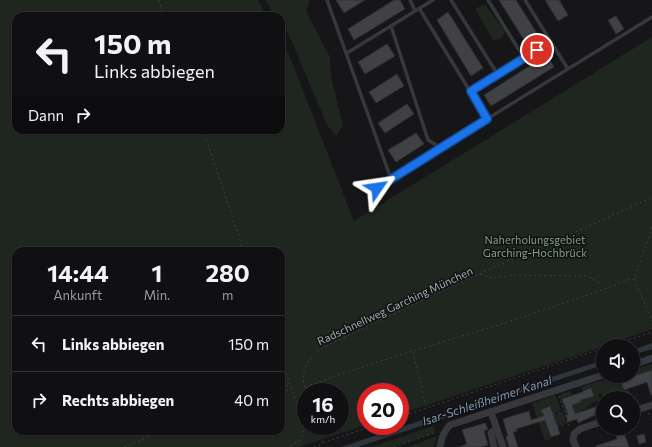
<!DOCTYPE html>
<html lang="de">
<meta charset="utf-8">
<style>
body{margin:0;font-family:Commissioner,sans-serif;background:#19191b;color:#f1f3f6;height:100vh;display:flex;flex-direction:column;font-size:15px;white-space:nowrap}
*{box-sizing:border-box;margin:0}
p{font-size:13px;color:#9c9d9f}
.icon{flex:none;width:22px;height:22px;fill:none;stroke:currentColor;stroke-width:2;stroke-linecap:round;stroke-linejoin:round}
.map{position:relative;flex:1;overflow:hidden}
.panel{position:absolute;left:12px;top:247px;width:273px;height:188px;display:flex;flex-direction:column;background:#101012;border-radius:12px;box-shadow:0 1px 3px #0004,0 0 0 1px #303032}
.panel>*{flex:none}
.banner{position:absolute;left:12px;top:12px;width:273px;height:122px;border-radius:12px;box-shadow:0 1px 3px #0004,0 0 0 1px #303032;background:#101012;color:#f1f3f6;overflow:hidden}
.buttons{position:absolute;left:596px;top:339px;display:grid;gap:8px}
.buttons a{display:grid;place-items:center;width:44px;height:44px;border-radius:50%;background:#101012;box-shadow:0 1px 3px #0004,0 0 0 1px #303032;font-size:20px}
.speed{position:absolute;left:297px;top:383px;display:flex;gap:8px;font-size:20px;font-weight:700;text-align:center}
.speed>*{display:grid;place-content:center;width:52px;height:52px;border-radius:50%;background:#101012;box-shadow:0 1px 3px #0004,0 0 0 1px #303032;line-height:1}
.speed small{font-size:10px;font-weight:400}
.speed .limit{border:6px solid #d22;background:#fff;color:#111}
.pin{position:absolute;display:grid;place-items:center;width:34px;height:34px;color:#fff;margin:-17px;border:2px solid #fff;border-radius:50%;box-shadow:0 1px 4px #0007}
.me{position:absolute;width:44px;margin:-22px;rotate:58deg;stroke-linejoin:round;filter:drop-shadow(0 0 3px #0008)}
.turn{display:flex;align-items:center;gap:14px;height:84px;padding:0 16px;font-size:18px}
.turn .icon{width:52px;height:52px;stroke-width:2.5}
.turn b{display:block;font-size:28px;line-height:34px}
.then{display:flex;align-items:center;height:38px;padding:0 16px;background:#0003;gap:8px;font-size:15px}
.eta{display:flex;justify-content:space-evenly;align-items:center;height:68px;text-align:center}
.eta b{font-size:24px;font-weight:700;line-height:28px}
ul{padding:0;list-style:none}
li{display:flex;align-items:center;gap:12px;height:56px;padding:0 16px;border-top:1px solid #303032}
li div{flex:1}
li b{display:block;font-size:15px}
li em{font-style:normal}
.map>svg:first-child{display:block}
.green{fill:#1e261f;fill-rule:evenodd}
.water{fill:#2c353c}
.building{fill:#404145;stroke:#303034}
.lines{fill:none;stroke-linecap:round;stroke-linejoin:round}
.path{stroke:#3d3f44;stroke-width:1;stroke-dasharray:2 3;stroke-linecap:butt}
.service{stroke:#37383d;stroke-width:3.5}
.minor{stroke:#37383d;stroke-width:7}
.route-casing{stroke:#114b97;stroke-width:10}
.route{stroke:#1a73e8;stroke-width:7}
.labels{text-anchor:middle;stroke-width:3;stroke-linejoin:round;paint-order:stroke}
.park-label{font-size:11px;fill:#7fa381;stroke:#111113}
.street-label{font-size:11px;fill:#a8adb8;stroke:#111113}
.water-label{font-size:12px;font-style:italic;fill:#7f9bb3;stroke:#111113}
</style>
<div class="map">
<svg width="652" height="447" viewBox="0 0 652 447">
<rect width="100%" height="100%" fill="#161618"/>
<path class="green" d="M0,0H258L267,16H16V130H281V42L290,57L354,221L652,37V329L578,355L400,414V392H366V425L298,447H0ZM16,251H281V431H16ZM306,392H340V426H306Z
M265,0H310L306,11L330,57L331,76L343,126L336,136L327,125L288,33L281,24V16H275Z
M485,4L493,15L505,31L502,38L493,40L475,9Z
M652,364V370L621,380L624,390L602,396L601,393L598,394L600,400L590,403L591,405L586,407V409L584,410L575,414L574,412L566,415L560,397L561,394L570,391L572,395L562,399L565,407L581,402L580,400L594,395L591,388L583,391L581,387L617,376H633V370Z
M555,395L557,398L561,410L553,413L550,407L541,410L551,439L545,441L532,403Z
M563,412L566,422L557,426L553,415Z
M434,426L435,433L392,447H371Z
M437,436L434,447H408Z"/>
<path class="water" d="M652,343V349L633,355V350Z
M603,360V365L358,447H341Z"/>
<path class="building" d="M336,0H365L344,13Z
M394,0H400L405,9L354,40L348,29Z
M499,0H516L538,35L526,43Z
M545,0H559L568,15L558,21Z
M448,12L483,68L471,76L437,20Z
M616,16L624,29L616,34L608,20Z
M387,44L395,56L365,74L358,62Z
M547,55L554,67L491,106L484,95Z
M397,74L404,86L376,103L369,92Z
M407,104L414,114L385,133L378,123Z
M416,133L424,144L396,162L388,150Z
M652,370V395H651L647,382L624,390L620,380Z
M591,388L594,396L580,400L581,402L572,405L575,414L601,405L603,409L594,413L595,415L578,423L577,419L568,422L566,415L568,414L562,399L583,392V391Z
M628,391L631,398H608V397Z
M550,406L560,434L551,437L545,420L516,429L517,431L513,432L518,447H509L506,437L508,436L503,419L529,411L531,420L544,416L541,410Z
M485,423L488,429L484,431L488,445L481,447H459L467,444L462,430Z
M624,433L629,447H596V446L617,439L616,436Z
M644,434L646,442L639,444L637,436Z"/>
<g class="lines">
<path class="path" d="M159,0L163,16
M203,130L244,251
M652,227L634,279L652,321
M480,274L493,278L512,275L588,276L606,287
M610,346L652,332
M413,352L426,407
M281,359L303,422C304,437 302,442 287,447
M306,388L308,386L340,374L413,351L511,321L594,293L627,280L634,279
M306,392C299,371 307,357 326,346L450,287L517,257L565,237L652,197
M559,396L570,429
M281,400L287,391L288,382
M648,413L652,417
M553,414L563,411
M400,417L603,348
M318,426L322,437V442
M557,427L567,423
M124,447L160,432L166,431
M314,447L318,446L322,443L372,426
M394,447L437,432"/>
<path class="service" d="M327,0L391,179
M410,0L415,11
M451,0L498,75
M488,0L524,58
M525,0L568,69
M419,8L487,119
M391,26L428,140L441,148
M347,53L433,0
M471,91L551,41
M377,187L652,17"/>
<path class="minor" d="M633,365L652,358
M633,411L652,405
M491,412L503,447
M440,447C441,439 444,431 450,425L603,375
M494,447L491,433L493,431L496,429
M576,447L573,440L574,434L580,429L603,421"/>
</g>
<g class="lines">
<defs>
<path id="route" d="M377,188L487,119L471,91L537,50"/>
</defs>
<use href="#route" class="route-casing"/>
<use href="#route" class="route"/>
</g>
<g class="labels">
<g class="park-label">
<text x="535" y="244">Naherholungsgebiet<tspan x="535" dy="13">Garching-Hochbrück</tspan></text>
</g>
<g class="street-label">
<text transform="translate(395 306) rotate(-25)" y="4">Radschnellweg Garching München</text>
</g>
<g class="water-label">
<text transform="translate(487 401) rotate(-18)" y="4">Isar-Schleißheimer Kanal</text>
</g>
</g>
</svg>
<div class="buttons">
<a><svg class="icon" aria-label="sound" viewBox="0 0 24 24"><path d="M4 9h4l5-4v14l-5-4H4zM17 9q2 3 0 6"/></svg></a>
<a><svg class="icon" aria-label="search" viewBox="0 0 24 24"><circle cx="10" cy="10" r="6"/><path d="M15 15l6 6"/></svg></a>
</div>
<div class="speed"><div>16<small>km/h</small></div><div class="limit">20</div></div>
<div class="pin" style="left:537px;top:50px;background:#d93025"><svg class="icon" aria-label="arrive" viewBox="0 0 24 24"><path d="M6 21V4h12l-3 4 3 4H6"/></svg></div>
<svg class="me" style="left:377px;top:188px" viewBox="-20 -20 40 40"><path d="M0-17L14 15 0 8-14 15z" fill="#1a73e8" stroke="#fff" stroke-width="4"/></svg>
<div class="banner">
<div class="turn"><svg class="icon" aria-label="left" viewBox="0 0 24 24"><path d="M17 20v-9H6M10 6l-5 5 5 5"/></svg><div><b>150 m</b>Links abbiegen</div></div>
<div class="then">Dann<svg class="icon" aria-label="right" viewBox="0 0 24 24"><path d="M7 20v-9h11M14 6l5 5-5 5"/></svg></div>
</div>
<section class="panel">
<div class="eta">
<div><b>14:44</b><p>Ankunft</p></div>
<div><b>1</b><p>Min.</p></div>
<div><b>280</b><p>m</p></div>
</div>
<ul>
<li><svg class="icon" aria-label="left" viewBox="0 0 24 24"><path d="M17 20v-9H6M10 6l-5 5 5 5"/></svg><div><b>Links abbiegen</b></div><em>150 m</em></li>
<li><svg class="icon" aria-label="right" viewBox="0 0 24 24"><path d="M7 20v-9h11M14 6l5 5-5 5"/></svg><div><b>Rechts abbiegen</b></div><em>40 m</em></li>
</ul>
</section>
</div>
